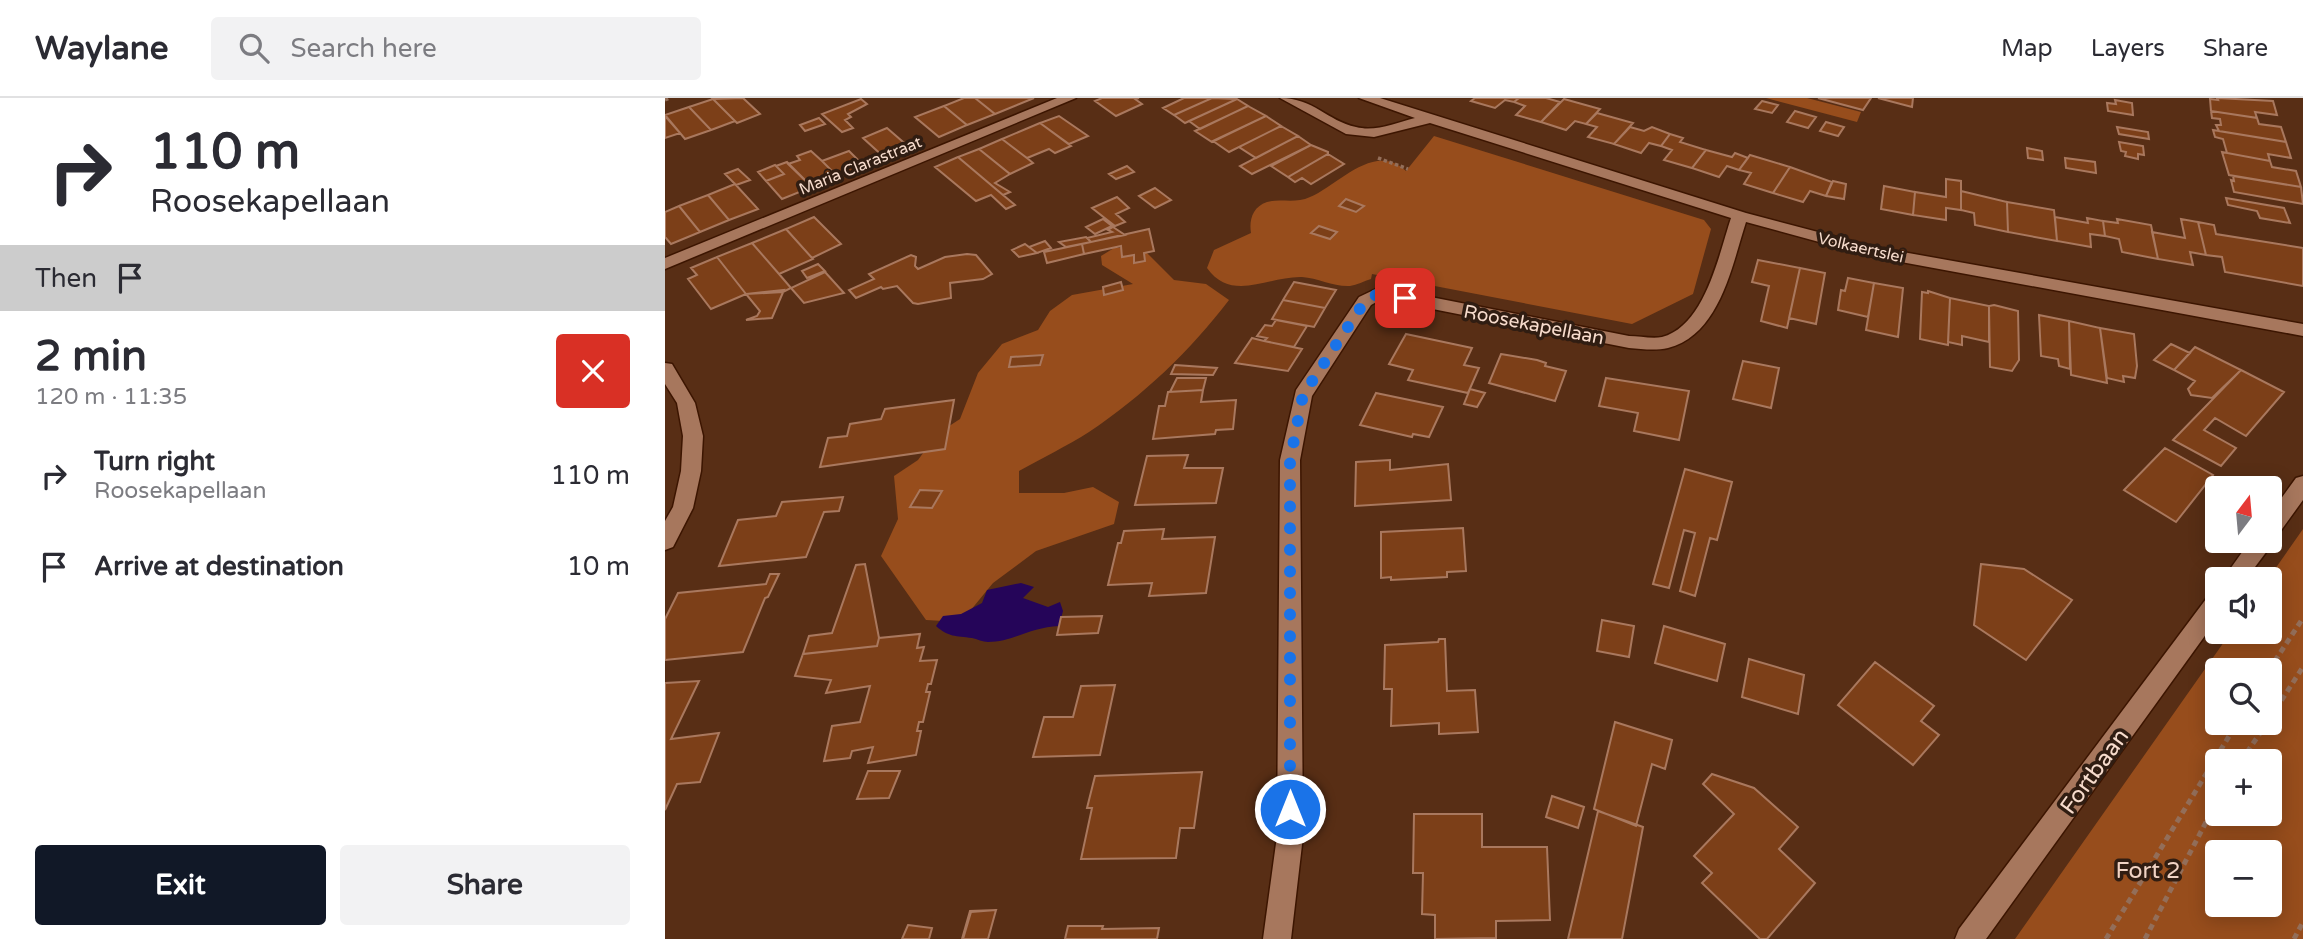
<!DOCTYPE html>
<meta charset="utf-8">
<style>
body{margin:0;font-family:"Varela Round",sans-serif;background:#f2f2f3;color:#2b2b33;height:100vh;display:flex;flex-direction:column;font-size:26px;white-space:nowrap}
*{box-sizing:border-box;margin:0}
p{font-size:23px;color:#7c7c81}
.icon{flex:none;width:38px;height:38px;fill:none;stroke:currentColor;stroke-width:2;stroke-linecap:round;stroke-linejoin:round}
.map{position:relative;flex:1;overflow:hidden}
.sheet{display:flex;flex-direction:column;background:#fff;width:665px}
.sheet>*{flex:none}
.hud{background:#fff;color:#2b2b33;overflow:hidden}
.needle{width:46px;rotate:16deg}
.buttons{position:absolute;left:1540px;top:378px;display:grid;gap:14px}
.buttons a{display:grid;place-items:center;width:77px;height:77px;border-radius:7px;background:#fff;box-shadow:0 4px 18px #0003;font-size:35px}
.pin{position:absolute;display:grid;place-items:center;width:60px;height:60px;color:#fff;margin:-30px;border-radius:14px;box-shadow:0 4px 10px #0006}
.me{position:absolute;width:77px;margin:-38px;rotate:0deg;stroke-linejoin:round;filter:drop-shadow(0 0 5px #0008)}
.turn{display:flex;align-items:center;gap:24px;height:147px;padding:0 35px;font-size:32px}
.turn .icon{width:91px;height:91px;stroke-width:2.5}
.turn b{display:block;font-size:49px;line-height:60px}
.then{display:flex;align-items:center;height:66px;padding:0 35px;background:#0003;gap:14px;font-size:26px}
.round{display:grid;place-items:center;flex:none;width:74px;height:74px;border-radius:7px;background:#f2f2f3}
.headline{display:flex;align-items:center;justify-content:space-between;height:119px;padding:0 35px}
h1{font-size:42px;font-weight:700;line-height:52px}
.primary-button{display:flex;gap:14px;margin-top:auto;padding:14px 35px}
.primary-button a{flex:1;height:80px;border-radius:7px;background:#111827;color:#fff;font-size:28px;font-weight:700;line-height:80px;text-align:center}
.primary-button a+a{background:#f2f2f3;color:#2b2b33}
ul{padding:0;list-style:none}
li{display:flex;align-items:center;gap:21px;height:91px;padding:0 35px}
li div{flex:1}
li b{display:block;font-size:26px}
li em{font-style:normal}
header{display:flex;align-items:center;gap:42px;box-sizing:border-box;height:98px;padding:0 35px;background:#fff;border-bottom:2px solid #e1e1e2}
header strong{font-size:33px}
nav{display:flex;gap:38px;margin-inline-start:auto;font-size:24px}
.search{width:490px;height:63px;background:#f2f2f3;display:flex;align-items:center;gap:18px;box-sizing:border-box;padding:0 24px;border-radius:7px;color:#7c7c81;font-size:26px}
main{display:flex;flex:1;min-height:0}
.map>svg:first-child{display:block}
.green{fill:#974d1c;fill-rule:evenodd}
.water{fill:#250559}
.building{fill:#7c3f18;stroke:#a9785e;stroke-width:2}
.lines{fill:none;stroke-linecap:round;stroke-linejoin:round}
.street-casing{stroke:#3c1500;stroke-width:3}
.path-far1{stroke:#936e59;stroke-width:3.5;stroke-dasharray:3.5 2.5;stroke-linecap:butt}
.path{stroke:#936e59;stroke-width:5;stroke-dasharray:6 4.5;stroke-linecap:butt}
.street{fill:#a7775d;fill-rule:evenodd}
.route{stroke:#1a73e8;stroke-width:12;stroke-dasharray:0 21.6}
.labels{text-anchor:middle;stroke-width:7;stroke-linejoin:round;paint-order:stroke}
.far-street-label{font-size:16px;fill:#f7dccd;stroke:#301d12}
.street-label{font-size:19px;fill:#f7dccd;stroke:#301d12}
.near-street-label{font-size:23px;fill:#f7dccd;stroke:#301d12}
.near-park-label{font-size:23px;fill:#f1d3c4;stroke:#301d12}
</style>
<header>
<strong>Waylane</strong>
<div class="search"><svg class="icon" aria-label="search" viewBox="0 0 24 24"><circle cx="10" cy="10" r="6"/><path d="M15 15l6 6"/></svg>Search here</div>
<nav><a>Map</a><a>Layers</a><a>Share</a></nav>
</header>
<main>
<section class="sheet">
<div class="hud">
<div class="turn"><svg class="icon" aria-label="right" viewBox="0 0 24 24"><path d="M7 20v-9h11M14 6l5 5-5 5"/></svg><div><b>110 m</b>Roosekapellaan</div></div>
<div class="then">Then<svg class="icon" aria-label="arrive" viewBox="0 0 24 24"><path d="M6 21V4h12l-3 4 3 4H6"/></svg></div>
</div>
<div class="headline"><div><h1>2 min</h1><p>120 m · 11:35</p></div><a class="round" style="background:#d93025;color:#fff"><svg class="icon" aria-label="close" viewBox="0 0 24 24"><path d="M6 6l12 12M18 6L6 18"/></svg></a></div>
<ul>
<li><svg class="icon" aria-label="right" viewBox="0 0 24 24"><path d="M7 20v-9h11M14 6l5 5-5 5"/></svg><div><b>Turn right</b><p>Roosekapellaan</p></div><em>110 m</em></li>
<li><svg class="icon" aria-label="arrive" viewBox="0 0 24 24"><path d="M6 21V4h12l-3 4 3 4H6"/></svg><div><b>Arrive at destination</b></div><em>10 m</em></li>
</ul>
<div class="primary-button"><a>Exit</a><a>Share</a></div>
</section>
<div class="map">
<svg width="1638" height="841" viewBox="0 0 1638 841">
<rect width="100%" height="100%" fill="#582e15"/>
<path class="green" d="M1101,0H1142L1196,14L1192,24Z
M769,38L1039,122L1046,131L1028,196L967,226L707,176L706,181C699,183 692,187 685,188C669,189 653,180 637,179C603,178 567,205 542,170L549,152L586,135C584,123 587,109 602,104C615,100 630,106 645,99C674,87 709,43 741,73Z
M476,149L509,182L541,186L564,202C525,253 478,298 424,334C402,348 377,360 354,373V395H399L428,389L454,404L449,426L371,453L328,485L296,524L261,522L216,458L233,421L229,378L253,362L272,336L295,321L313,275L337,246L373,232L385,213L407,197L468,186L437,167L436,158L449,150Z
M1638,431V841H1350L1566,534H1605L1603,481ZM1552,572H1605V625H1552ZM1552,663H1605V716H1552ZM1552,754H1605V807H1552Z"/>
<path class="water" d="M356,485L369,489L358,500L383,509L395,504L398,513L394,528C366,529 347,544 323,544C318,544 312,541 307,540C291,538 283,539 271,528L278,518L296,516L317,505L322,492Z"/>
<path class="building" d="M78,0L95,16L72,25L48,1Z
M299,0H310L330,16L302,27L279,8Z
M310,0H369L330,16Z
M437,0H474L470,1L477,6L451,18L430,3Z
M519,0H547L509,17L498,10Z
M547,0L572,1L520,25L509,17Z
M810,0H854L849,4L840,2L830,10L806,3Z
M854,0H881L895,4L876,24L851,17L860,8L849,4Z
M1153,0H1206L1198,12Z
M1213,0H1248L1247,9Z
M1552,0L1608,3L1612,17L1590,14L1592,20L1546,13L1545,1L1553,2Z
M48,1L70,23L46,32L24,9Z
M196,1L202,6L183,16L186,19L180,22L188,30L177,34L157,16Z
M572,1L583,8L535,31L524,23Z
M899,1L935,11L921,26L910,23L901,32L876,24Z
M1450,2L1467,5L1468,17L1443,13L1442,5L1451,6Z
M1097,3L1113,7L1107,15L1090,11Z
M279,8L302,27L274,39L250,19Z
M583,8L601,18L547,44L530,33Z
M24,9L46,32L20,41L0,17Z
M1130,13L1151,19L1143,30L1122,24Z
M1546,13L1592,20L1594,26L1616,29L1621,44L1554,33L1551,27H1556L1555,21L1547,20Z
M932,15L968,25L949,46L923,39L932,29L921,26Z
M0,18L15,35L0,40Z
M394,18L423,38L404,46L375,25Z
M601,18L616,28L564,54L548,43Z
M154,20L160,26L140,33L135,27Z
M1161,24L1179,29L1173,38L1155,33Z
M375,25L406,48L390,55L384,51L362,60L337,41Z
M616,28L633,38L591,60L574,49Z
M965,29L979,33L987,29L1005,36L996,48L984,45L976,55L949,46Z
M1452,29L1483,34L1484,41L1454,36Z
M222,30L245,50L220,60L198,40Z
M1548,32L1621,44L1626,60L1603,56L1605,63L1562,55L1558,41L1550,39Z
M1005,36L1018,40L1015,44L1041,52L1027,70L999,62L1007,52L996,48Z
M633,38L646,47L587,76L575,68Z
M337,41L362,60L368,65L345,76L314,51Z
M1454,44L1478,48L1479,57L1473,56V61L1460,58L1461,54L1456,53Z
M646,47L663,54V56L623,79L606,68Z
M1362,50L1377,53L1378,62L1363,60Z
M314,51L345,76L330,85L345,94L338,97L293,59Z
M1041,52L1067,59L1070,55L1083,60L1074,72L1062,68L1054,79L1027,70Z
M146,53L157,63L173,79L147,89L123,66L135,62L132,58Z
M184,53L199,68L173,79L157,63Z
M1557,54L1605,63L1607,69L1631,73L1636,89L1564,77Z
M663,56L679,66L646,86L637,80L630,84L623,79Z
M1085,57L1125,69L1108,95L1079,86L1086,75L1074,72Z
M293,59L338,97L350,107L341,111L326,97L311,103L270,69Z
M1400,60L1430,64L1431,75L1401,70Z
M122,64L147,89L117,101L101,83L119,76L111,68Z
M110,67L119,76L101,83L93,74Z
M462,68L469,74L451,81L444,76Z
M1125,69L1167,84L1161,98L1145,93L1138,104L1108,95Z
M73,71L85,82L71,87L60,76Z
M1568,78L1636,89L1638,106L1569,94L1566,82L1569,83Z
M1281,81L1296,83V112L1281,110V122L1248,117L1250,94L1281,99Z
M1168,83L1181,86L1179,101L1161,98Z
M70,86L93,111L64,122L43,97Z
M1219,88L1250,94L1248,117L1216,111Z
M490,90L506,102L490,110L474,98Z
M1296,93L1342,104L1343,134L1310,127L1309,115L1296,112Z
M43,97L64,122L35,134L14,108Z
M452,99L464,110L451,116L460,124L450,128L427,110Z
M1561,100L1619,110L1625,125L1595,120L1592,113L1563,107Z
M681,101L699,108L691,114L674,108Z
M1342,104L1389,112L1392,143L1343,134Z
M14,108L35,134L6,146L0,139V114Z
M149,119L176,146L147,160L121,131Z
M1390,119L1423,125L1422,120L1438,123L1440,138L1425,136L1426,149L1392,143Z
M438,121L447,128L430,136L421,129Z
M1452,121L1486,127L1493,161L1457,154L1454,141L1440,138L1438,123L1453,125Z
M1516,121L1533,124L1541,157L1525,154L1528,167L1493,161L1487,134L1520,140Z
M1533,124L1549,127L1551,136L1638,150V188L1560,174L1557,159L1541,157Z
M654,128L672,134L665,141L646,135Z
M448,129L460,137L426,144L422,140L447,134L443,132Z
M121,131L148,161L114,176L87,145Z
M484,131L489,153L479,155L480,163L469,165V157L457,159L456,148L419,156L417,146Z
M421,139L426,144L401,149L394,144Z
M380,143L386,150L372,155L364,149Z
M87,145L114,176L126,190L118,194L81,196L52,159Z
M360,146L372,155L354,159L347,152Z
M417,146L419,156L382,165L379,154Z
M302,156L311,157L327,176L318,181L285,185L286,200L253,206L248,205L232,188L218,191L216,189L191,200L184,192L209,181L204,176L246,157L251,159L250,168L253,171L280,159Z
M52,159L81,196L46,211L23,181L32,177L26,170Z
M1093,162L1135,170L1122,230L1096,223L1104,188L1087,184Z
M153,166L160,173L142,180L137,173Z
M1135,170L1160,175L1151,226L1124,220Z
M160,174L179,195L139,205L126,190Z
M1183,180L1209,185L1203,219L1173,212L1176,192L1180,193Z
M456,184L458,192L439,197L438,189Z
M629,184L671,192L660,210L618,202Z
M1209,185L1238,190L1233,239L1201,232Z
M119,192L107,220L81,222L92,218L95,213L81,196Z
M1263,193L1285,200L1283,247L1255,241L1257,194L1263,195Z
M1285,200L1324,208V244L1297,238V247L1283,244Z
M618,202L660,210L649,229L607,221Z
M1329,207L1353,213L1354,262L1347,273L1325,269L1324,208Z
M1374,217L1404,223L1405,271L1394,268L1393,261L1376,258Z
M611,222L642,228L629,249L599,243L602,240L592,238L600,227L607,228Z
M1404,223L1435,230L1442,285L1406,277Z
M1435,230L1469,236L1472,268L1470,280L1458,278L1459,284L1442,280Z
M741,236L807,250L799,267L814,270L803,295L743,282L748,272L724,266Z
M587,240L599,243L637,251L623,273L570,265Z
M1506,246L1525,255L1509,272L1489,262Z
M1530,249L1576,272L1547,300L1526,297L1523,291L1530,283L1509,272Z
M836,256L872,262L881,265L880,268L901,273L890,303L824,285Z
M378,257L375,267L344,269L346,259Z
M1078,263L1114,270L1106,310L1068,301Z
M510,267L552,270L548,277L506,276Z
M1576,272L1619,294L1581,338L1550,320L1539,332L1571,350L1556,368L1508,342Z
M512,280H541L538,292L505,294Z
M941,280L1024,293L1014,342L969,333L973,315L934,308Z
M805,291L820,295L812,309L799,306Z
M538,292L536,304L571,302L568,331L551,332L550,336L488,341L494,308H500L503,294Z
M711,295L778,309L764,339L748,336L747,339L695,327Z
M289,302L280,351L155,369L163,340L182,338L185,326L216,321L220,311Z
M1500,350L1548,377L1511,424L1459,392Z
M523,357L519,370H558L551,405L470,407L482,358Z
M725,362V372L783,366L786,402L690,408L691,364Z
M1020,371L1067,384L1052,442L1045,440L1030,498L1015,493L1030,435L1019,432L1004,490L988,486Z
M255,392L277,393L267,410L245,409Z
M178,399L174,413L159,414L141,459L54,468L73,422L111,418L117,404Z
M798,430L801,473L782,474V479L726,482V479L716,480V434Z
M499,431L497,441L550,439L541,495L484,498L487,485L443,487L453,445H456L459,433Z
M200,466L214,540L212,548L138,556L144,538L167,535L191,467Z
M1316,466L1359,471L1407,502L1361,562L1309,527Z
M105,476H114L103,499L100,500L78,554L0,562V521L13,495L101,486Z
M437,518L433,535L392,537L396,519Z
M937,522L969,528L964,559L932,553Z
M999,528L1060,546L1052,583L990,565Z
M255,536L252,550L259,549L255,563L272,562L266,586H263L261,594H265L258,624H254L252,633H256L251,657L203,665L208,649L187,653L185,660L159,663L167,628L195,624L205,588L161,595L166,582L130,578L138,556L212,548L214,540Z
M774,541H780L782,593L810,592L813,634L774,636V625L726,628L727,591H719L720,547L773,544Z
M1084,561L1139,577L1133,616L1077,599Z
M1210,564L1269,608L1256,623L1274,637L1248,667L1173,607Z
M34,583L6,641L54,635L35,684L12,686L0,712V585Z
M450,587L435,657L368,659L379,619H408L416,588Z
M950,624L1007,642L1000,671L987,666L971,728L929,711Z
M203,673H235L224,700L192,701Z
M537,674L529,730H515L511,760L416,761L427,710H422L430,678Z
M1047,676L1089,690L1133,729L1114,751L1150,785L1102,841H1095L1037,785L1047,775L1029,758L1069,716L1038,686Z
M887,698L919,709L913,730L881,719Z
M933,713L978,729L957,841H903Z
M749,716H817V749H882L885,822L831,823V840L770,841V817L757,816L758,775H748Z
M331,812L323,841H298L306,814Z
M331,812L323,841H297L305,813Z
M243,827L267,830L264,841H237Z
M403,828H438L437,831L494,830L492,841H400Z"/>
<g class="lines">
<defs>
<path id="street" d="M392,0H411L0,171V160Z
M615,0C649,0 662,23 691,29C710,34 731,25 750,20L694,0H715L1081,115L1210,149L1638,226V238L1209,159L1081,124C1067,167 1055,237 1003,250C990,253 977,251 964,250L717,201L706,207L647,298L635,362L638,738L626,841H598L612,738L615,362L631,292L694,199L715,189L964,238C974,238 987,241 997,239C1040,228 1054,156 1066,120L765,25L709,39L681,36Z
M0,265L7,266L30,305L38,338L36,373L28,410L8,449L0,452V423L8,409L16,373L18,338L12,305L0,286Z
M1638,378V402L1612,438L1606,440L1605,449L1581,481H1558L1585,443H1605V416L1631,380Z
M1552,494V521L1321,841H1290L1294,831L1544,497Z"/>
</defs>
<use href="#street" class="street-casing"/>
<path class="path-far1" d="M0,2L5,0
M713,60L743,71"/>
<path class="path" d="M1604,572L1638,520
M1605,620L1638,569
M1576,663L1602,625
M1441,841L1572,625
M1480,841L1552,703
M1629,841L1638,824"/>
<use href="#street" class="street"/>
</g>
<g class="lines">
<path class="route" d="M625,711V362L638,297L700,203L715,195L740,200"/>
</g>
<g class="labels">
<g class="far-street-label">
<text transform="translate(195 67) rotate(-22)" y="6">Maria Clarastraat</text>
<text transform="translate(1196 149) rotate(13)" y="6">Volkaertslei</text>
</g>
<g class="street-label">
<text transform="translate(869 226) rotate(11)" y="7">Roosekapellaan</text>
</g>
<g class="near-street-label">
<text transform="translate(1429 673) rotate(-54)" y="8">Fortbaan</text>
</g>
<g class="near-park-label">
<text x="1483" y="780">Fort 2</text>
</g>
</g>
</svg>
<div class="buttons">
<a><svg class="needle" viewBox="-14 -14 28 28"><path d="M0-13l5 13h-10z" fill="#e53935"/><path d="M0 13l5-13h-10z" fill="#7c7c81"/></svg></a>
<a><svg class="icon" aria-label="sound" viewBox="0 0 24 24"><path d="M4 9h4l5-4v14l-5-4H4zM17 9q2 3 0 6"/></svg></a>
<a><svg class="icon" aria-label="search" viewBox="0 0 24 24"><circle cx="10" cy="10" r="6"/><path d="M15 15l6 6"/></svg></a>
<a>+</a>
<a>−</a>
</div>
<div class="pin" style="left:740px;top:200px;background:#d93025"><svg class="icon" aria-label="arrive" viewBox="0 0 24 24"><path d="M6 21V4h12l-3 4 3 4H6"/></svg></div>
<svg class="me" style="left:625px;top:711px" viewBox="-20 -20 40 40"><circle r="17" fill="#1a73e8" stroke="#fff" stroke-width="3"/><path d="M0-11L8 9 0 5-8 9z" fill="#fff"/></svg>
</div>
</main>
